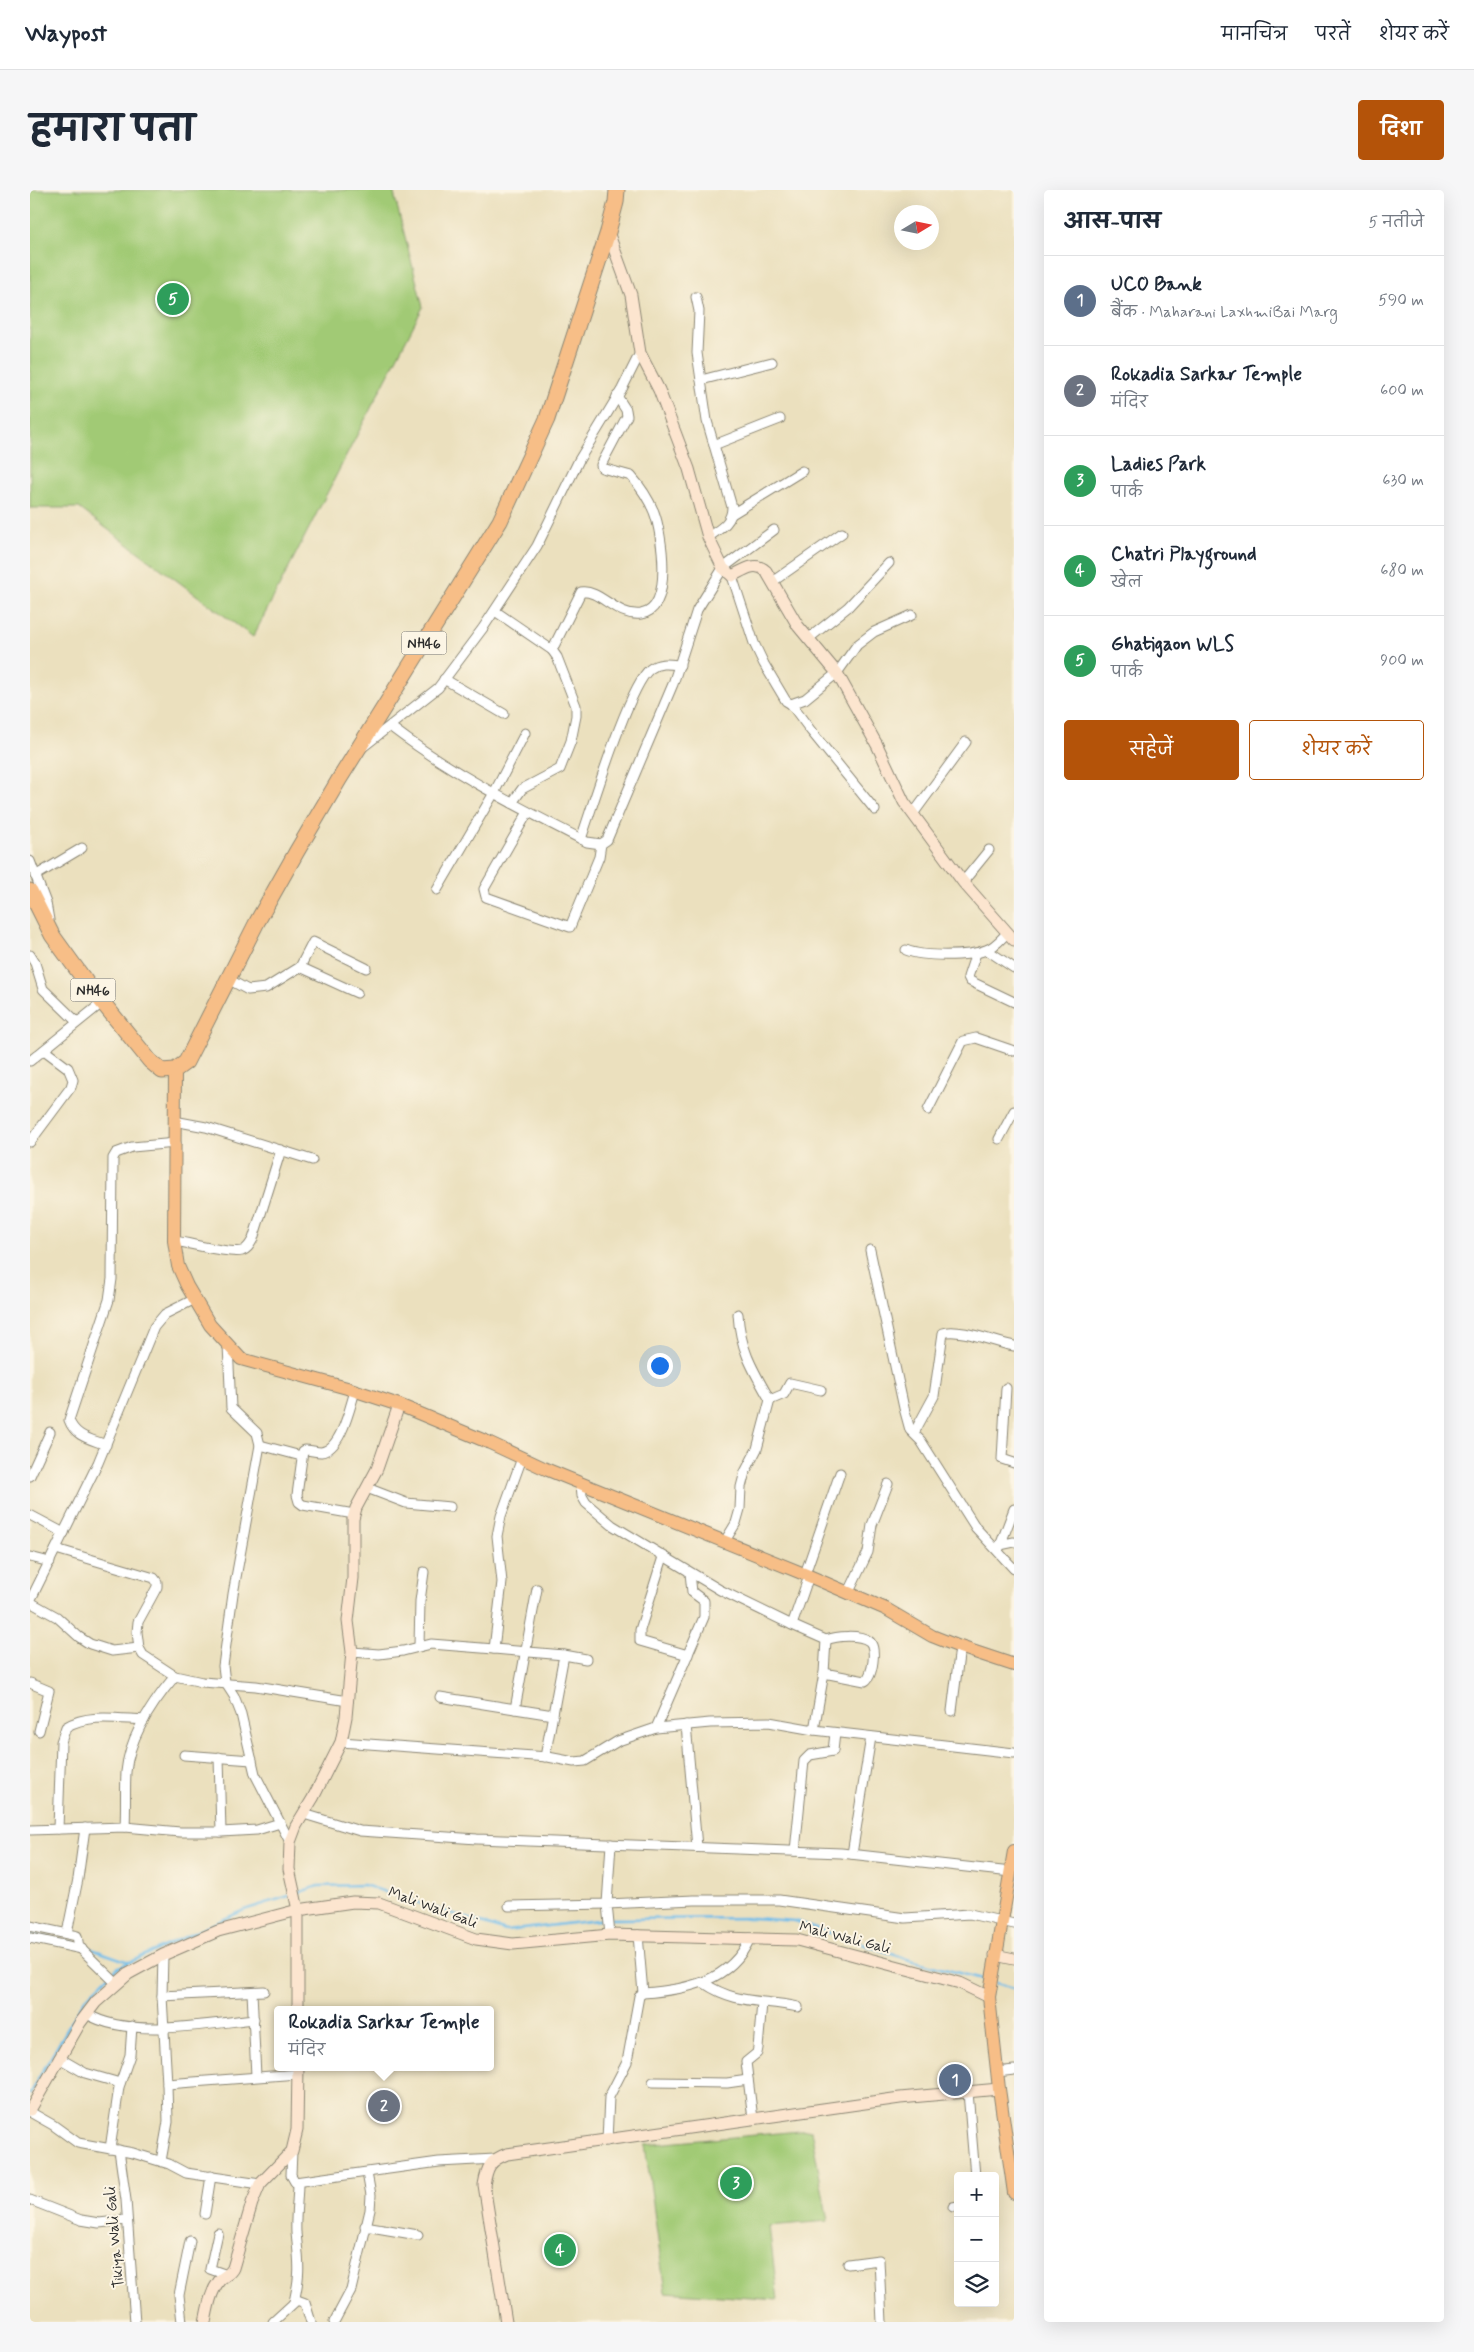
<!DOCTYPE html>
<html lang="hi">
<meta charset="utf-8">
<style>
body{margin:0;font-family:Mynerve,"Playpen Sans Deva",sans-serif;background:#f6f6f7;color:#1f2937}
.controls{position:absolute;right:15px;bottom:15px;display:grid;overflow:hidden;border-radius:5px;box-shadow:0 5px 20px #0002}
.controls button{width:45px;height:45px;display:grid;place-items:center;padding:0;border:0;border-bottom:1px solid #e0e1e3;background:#fff;color:#1f2937;font:25px sans-serif}
.compass{position:absolute;left:864px;top:15px;width:45px;height:45px;border-radius:50%;background:#fff;box-shadow:0 5px 20px #0002;rotate:80deg}
.you{position:absolute;left:629px;top:1175px;width:18px;height:18px;margin:-12px;border:4px solid #fff;border-radius:50%;background:#1a73e8;box-shadow:0 0 0 8px #1a73e833}
.badge{display:grid;place-items:center;width:32px;height:32px;border-radius:50%;background:#b45309;color:#fff;font-size:16px;font-weight:700}
.pin{position:absolute;translate:-50% -50%;border:2px solid #fff;box-shadow:0 1px 5px #0006}
.popup{position:absolute;left:244px;top:1816px;width:220px;height:65px;box-sizing:border-box;display:grid;place-content:center;border-radius:5px;background:#fff;filter:drop-shadow(0 1px 4px #0005);font-size:16px;white-space:nowrap;color:#747a83}
.popup b{font-size:19px;color:#1f2937}
.popup::after{content:'';position:absolute;left:50%;top:100%;margin-left:-10px;border:10px solid transparent;border-top-color:#fff}
.list{margin:0;padding:0;list-style:none}
h2{display:flex;justify-content:space-between;align-items:center;height:65px;margin:0;padding:0 20px;font-size:21px}
h2 small{font-size:16px;font-weight:400;color:#747a83}
.list li{display:grid;grid-template-columns:32px 1fr auto;gap:15px;align-items:center;box-sizing:border-box;height:90px;padding:0 20px;border-top:1px solid #e0e1e3}
.list b{display:block;font-size:19px;white-space:nowrap}
.list p{margin:0;font-size:16px;white-space:nowrap;color:#747a83}
.list em{font-size:16px;font-style:normal;color:#747a83}
.actions{display:flex;gap:10px;padding:15px 20px}
.actions a{flex:1;padding:11px 0;border:1px solid #b45309;border-radius:5px;text-align:center;font-size:18px;color:#b45309}
.actions .main{background:#b45309;color:#fff}
.icon{flex:none;width:28px;height:28px;fill:none;stroke:currentColor;stroke-width:2;stroke-linecap:round;stroke-linejoin:round}
.map{position:relative;flex:none;width:984px;height:2132px;overflow:hidden;border-radius:5px}
header{display:flex;align-items:center;gap:30px;box-sizing:border-box;height:70px;padding:0 25px;background:#fff;border-bottom:1px solid #e0e1e3}
header strong{font-size:24px}
nav{display:flex;gap:28px;margin-inline-start:auto;font-size:18px}
.intro{display:flex;align-items:center;justify-content:space-between;box-sizing:border-box;height:120px;padding:0 30px}
h1{margin:0;font-size:35px}
.button{padding:12px 22px;border-radius:5px;background:#b45309;color:#fff;font-size:18px;font-weight:700}
main{display:flex;gap:30px;padding:0 30px}
aside{flex:1;background:#fff;border-radius:5px;box-shadow:0 5px 20px #0002}
.map>svg:first-child{display:block}
</style>
<header>
<strong>Waypost</strong>
<nav><a>मानचित्र</a><a>परतें</a><a>शेयर करें</a></nav>
</header>
<div class="intro"><h1>हमारा पता</h1><a class="button">दिशा</a></div>
<main>
<div class="map">
<svg width="984" height="2132" viewBox="0 0 984 2132">
<rect width="100%" height="100%" fill="#fcf5e5"/>
<filter id="ink" filterUnits="userSpaceOnUse"><feTurbulence type="fractalNoise" baseFrequency=".02" numOctaves="2"/><feDisplacementMap in="SourceGraphic" scale="10" xChannelSelector="R" yChannelSelector="G"/><feConvolveMatrix kernelMatrix="1 2 1 2 8 2 1 2 1" color-interpolation-filters="sRGB"/></filter>
<filter id="wash" filterUnits="userSpaceOnUse"><feTurbulence type="fractalNoise" baseFrequency=".0096" numOctaves="4" result="noise"/><feDisplacementMap in="SourceGraphic" scale="20" xChannelSelector="R" yChannelSelector="G"/><feGaussianBlur stdDeviation="1.12" result="paint"/><feColorMatrix in="noise" values="0 0 0 0 0 0 0 0 0 0 0 0 0 0 0 0 0 1.4 0 .05"/><feComposite in="paint" operator="in"/></filter>
<g filter="url(#wash)">
<rect width="100%" height="100%" fill="#ebe0be"/>
<g fill="#a1ca75" stroke="#667a50">
<polygon points="0,0 363,0 393,117 223,447 49,318 0,318"/>
<polygon points="781,1940 798,2031 739,2036 748,2110 635,2102 615,1955"/>
</g>
<g fill="none" stroke-linecap="round" stroke-linejoin="round">
<g stroke="#70bdea" stroke-width="2.5">
<polyline points="267,1703 288,1696 334,1695 476,1741 576,1729"/>
<polyline points="581,1729 724,1728 765,1731 877,1769 959,1791"/>
<polyline points="0,1744 45,1753"/>
<polyline points="53,1756 99,1772"/>
<polyline points="966,1793 984,1798"/>
<polyline points="0,1903 55,1809 87,1778 214,1720 262,1705"/>
</g>
</g>
</g>
<g filter="url(#ink)">
<g fill="none" stroke-linecap="round" stroke-linejoin="round">
<defs>
<g id="street">
<path d="M666,107L669,121L667,163L677,231L702,317C702,333 690,339 678,347"/>
<polyline points="671,190 742,172"/>
<polyline points="684,255 750,229"/>
<polyline points="702,324 772,281"/>
<polyline points="702,386 724,453 734,474 756,511 761,514 775,509 807,483 827,455 844,442 882,425"/>
<polyline points="742,392 812,343"/>
<polyline points="465,421 522,460 527,467 546,516 546,526 541,551 530,579 492,599 482,613"/>
<polyline points="778,449 818,417 859,373"/>
<path d="M522,460L551,402C570,399 586,427 611,424C644,419 632,343 624,322C619,310 610,296 601,286L572,278L571,275L597,226L596,220L587,206"/>
<polyline points="414,489 474,524"/>
<polyline points="761,514 781,541 845,620"/>
<path d="M361,537C421,583 490,618 557,652L571,654L577,650L643,494L667,420L693,378L744,340"/>
<polyline points="333,557 408,498 453,438 507,356 549,270 592,199 610,163"/>
<polyline points="498,622 454,699 456,707 540,737 569,667 571,654"/>
<polyline points="883,624 936,552"/>
<path d="M551,649C562,618 599,495 620,479C629,472 639,474 650,475"/>
<polyline points="0,671 16,713 19,730"/>
<polyline points="5,686 52,658"/>
<polyline points="933,692 959,660"/>
<polyline points="407,700 464,603 495,543"/>
<path d="M876,760C893,767 938,767 956,760C965,757 971,749 977,743"/>
<polyline points="957,760 984,778"/>
<polyline points="946,763 938,787 940,791 984,812"/>
<polyline points="0,765 5,773 13,799 47,832"/>
<polyline points="270,777 327,803"/>
<polyline points="198,789 218,800 236,798 270,777 283,752 336,778"/>
<polyline points="0,871 73,812"/>
<polyline points="898,920 933,851 946,848 984,861"/>
<polyline points="144,931 176,937 282,970"/>
<polyline points="969,949 984,921"/>
<polyline points="0,952 41,897 43,890 38,878 14,860"/>
<path d="M144,1051C160,1053 199,1064 212,1061C218,1059 220,1054 223,1049L251,960"/>
<polyline points="840,1060 874,1218 880,1240 891,1251 946,1338 984,1379"/>
<path d="M708,1124C710,1159 723,1180 740,1210"/>
<polyline points="198,1155 201,1218 227,1243 230,1255 203,1404 193,1476 195,1492 204,1506 211,1524 225,1584 260,1652"/>
<polyline points="976,1198 972,1269 984,1273"/>
<polyline points="740,1210 754,1204 760,1193 791,1200"/>
<path d="M884,1243L904,1206L913,1143C928,1137 967,1153 984,1156"/>
<path d="M76,1255C61,1249 45,1247 39,1230L79,1110L82,1089L83,968L86,963L102,957L146,953"/>
<polyline points="230,1255 271,1266"/>
<polyline points="492,1268 471,1326 467,1346 472,1392 464,1459 534,1465 515,1567"/>
<polyline points="0,1286 20,1242"/>
<polyline points="551,1294 552,1306 556,1313 582,1335 690,1400 762,1435 779,1386"/>
<polyline points="337,1298 376,1313 420,1317"/>
<path d="M324,1324L273,1315L269,1312L267,1305L273,1261L275,1260C280,1260 286,1262 291,1262C311,1260 320,1217 325,1201"/>
<polyline points="0,1325 34,1343"/>
<polyline points="695,1351 706,1333 710,1319 711,1297 715,1282 727,1259 740,1210"/>
<polyline points="970,1355 984,1352"/>
<polyline points="26,1359 124,1388 127,1392 127,1397 108,1432 107,1442 109,1458 113,1465 145,1486 172,1492 226,1496 318,1511"/>
<polyline points="968,1361 984,1319"/>
<polyline points="0,1367 20,1372"/>
<polyline points="633,1367 610,1440 610,1451 658,1465"/>
<polyline points="775,1384 810,1283"/>
<polyline points="818,1404 838,1362 842,1335 858,1294"/>
<polyline points="0,1411 68,1273 124,1137 135,1124 165,1109"/>
<polyline points="0,1412 27,1427 49,1447 60,1454 82,1461 109,1458"/>
<polyline points="762,1435 796,1450 794,1483 784,1540"/>
<polyline points="389,1456 390,1411 394,1382"/>
<polyline points="322,1462 349,1464 373,1461 401,1454 464,1459"/>
<polyline points="534,1465 556,1469"/>
<path d="M794,1483L835,1491C843,1486 847,1457 839,1451C829,1444 807,1446 796,1450"/>
<polyline points="0,1493 19,1501 9,1541"/>
<polyline points="410,1507 523,1525"/>
<polyline points="485,1519 507,1399"/>
<polyline points="922,1521 930,1457"/>
<polyline points="656,1535 667,1657"/>
<polyline points="626,1538 674,1427 674,1411 662,1402 660,1383"/>
<polyline points="311,1552 518,1567 544,1572 555,1571 588,1551 626,1538 680,1533 739,1532 784,1540 984,1563"/>
<polyline points="154,1565 222,1570"/>
<polyline points="189,1567 191,1642"/>
<polyline points="274,1624 330,1641 447,1649 811,1663 981,1682"/>
<path d="M95,1637C96,1619 95,1600 96,1582C99,1547 123,1512 145,1486"/>
<path d="M28,1639L31,1552L36,1537C58,1523 89,1529 114,1530"/>
<polyline points="0,1640 95,1637 150,1642 191,1642 227,1640 250,1633"/>
<polyline points="765,1661 774,1571 780,1565 803,1561 805,1543"/>
<polyline points="822,1664 841,1547"/>
<polyline points="479,1716 577,1714 581,1654"/>
<polyline points="0,1736 47,1746 49,1757 86,1793"/>
<polyline points="37,1743 48,1689 55,1638"/>
<polyline points="580,1745 577,1714 664,1710 749,1710 875,1728 940,1724 984,1734"/>
<polyline points="608,1745 613,1803"/>
<polyline points="0,1748 52,1759"/>
<polyline points="133,1765 132,1806 137,1894 268,1884"/>
<path d="M674,1793C706,1815 733,1809 768,1817"/>
<polyline points="222,1802 226,1886"/>
<polyline points="132,1806 234,1801"/>
<path d="M57,1824C98,1849 177,1834 224,1829"/>
<polyline points="29,1868 55,1883 90,1893"/>
<polyline points="967,1882 984,1880"/>
<polyline points="623,1892 697,1893 718,1890"/>
<polyline points="938,1902 945,1986"/>
<polyline points="0,1922 23,1935 48,1953 103,1963 139,1974 156,1983 230,1994"/>
<polyline points="723,1929 716,1872 727,1863 728,1858 732,1813"/>
<path d="M577,1951L579,1907L597,1872L609,1806L613,1803C655,1800 701,1792 720,1748"/>
<polyline points="80,1959 89,1897 100,1865 102,1836"/>
<polyline points="89,1960 96,2010 105,2132"/>
<polyline points="262,1961 261,1985 265,1992 409,1972 465,1969"/>
<polyline points="131,1971 138,1932 137,1894"/>
<polyline points="0,2010 51,2030 69,2033 97,2030"/>
<polyline points="923,2017 928,2016"/>
<polyline points="175,2024 181,1986"/>
<polyline points="335,2036 388,2045"/>
<polyline points="188,2043 180,2079 197,2085"/>
<polyline points="818,2074 849,2070 852,2132"/>
<path d="M264,2112C271,2081 269,2073 266,2043C265,2026 268,2009 268,1992"/>
<polyline points="152,2132 149,2105 160,2051"/>
<polyline points="243,2132 267,2110 275,2113 281,2132"/>
<polyline points="304,2132 321,2100 340,2020 341,2005 337,1983"/>
</g>
<g id="secondary">
<path d="M578,42L601,105L610,163L629,200L659,279L678,347L693,378L702,386C714,380 725,371 736,381L768,436L807,483L847,555L874,612L933,692L984,750"/>
<polyline points="965,1765 984,1769"/>
<polyline points="268,1820 268,1720 259,1679 260,1652 266,1636 283,1608 311,1552 316,1527 322,1462 318,1431 323,1388 323,1329 326,1318 347,1279 369,1215"/>
<polyline points="0,1920 50,1833 66,1812 98,1784 133,1765 188,1741 268,1720 323,1712 349,1713 446,1749 483,1754 580,1745 767,1750 930,1793 959,1807"/>
<path d="M175,2132C178,2118 180,2103 189,2091C194,2085 200,2085 203,2078L222,2013L230,1994L262,1961L267,1940L268,1877"/>
<path d="M476,2132L454,1995C457,1977 460,1970 477,1964L870,1908L969,1899"/>
</g>
<g id="primary">
<polyline points="145,880 144,1051 148,1076 157,1096 180,1135 211,1169 317,1198 369,1215 460,1253 518,1280 779,1386 856,1419 902,1446 930,1457 984,1475"/>
<polyline points="984,1661 959,1807 969,1899 984,2003"/>
</g>
<polyline id="highway" points="0,701 22,745 56,792 120,871 132,881 145,880 156,872 227,732 267,661 310,588 470,331 517,229 578,42 586,12 587,0"/>
</defs>
<use href="#street" stroke="#8b8674" stroke-width="11"/>
<use href="#secondary" stroke="#8b8674" stroke-width="13"/>
<use href="#primary" stroke="#8b8674" stroke-width="14"/>
<use href="#highway" stroke="#8b8674" stroke-width="17"/>
<use href="#street" stroke="#fff" stroke-width="9"/>
<use href="#secondary" stroke="#fce5cf" stroke-width="11"/>
<use href="#primary" stroke="#f7be87" stroke-width="12"/>
<use href="#highway" stroke="#f7be87" stroke-width="15"/>
</g>
</g>
<g text-anchor="middle" stroke-width="4" stroke-linejoin="round" paint-order="stroke">
<g fill="#fcf5e5" stroke="#6a6863" stroke-width="1">
<rect x="371.5" y="441.5" width="45" height="23" rx="4"/>
<rect x="40.5" y="788.5" width="45" height="23" rx="4"/>
</g>
<g font-size="14" font-weight="bold" fill="#2b2b2b">
<text x="394" y="458">NH46</text>
<text x="63" y="805">NH46</text>
</g>
<g font-size="15" fill="#2b2b2b" stroke="#fcf5e5">
<text transform="translate(403 1717) rotate(20)" y="5">Mali Wali Gali</text>
<text transform="translate(815 1747) rotate(14)" y="5">Mali Wali Gali</text>
<text transform="translate(84 2047) rotate(-95)" y="5">Tikiya Wali Gali</text>
</g>
</g>
</svg>
<div class="controls">
<button>+</button>
<button>−</button>
<button><svg class="icon" aria-label="layers" viewBox="0 0 24 24"><path d="M12 4l9 5-9 5-9-5zM3 14l9 5 9-5"/></svg></button>
</div>
<svg class="compass" viewBox="-18 -18 36 36"><path d="M0-13l5 13h-10z" fill="#e53935"/><path d="M0 13l5-13h-10z" fill="#747a83"/></svg>
<div class="you"></div>
<div class="pin badge" style="left:925px;top:1890px;background:#5c6f8a">1</div>
<div class="pin badge" style="left:354px;top:1916px;background:#6b7280">2</div>
<div class="popup"><b>Rokadia Sarkar Temple</b>मंदिर</div>
<div class="pin badge" style="left:706px;top:1993px;background:#2e9e5b">3</div>
<div class="pin badge" style="left:530px;top:2060px;background:#2e9e5b">4</div>
<div class="pin badge" style="left:143px;top:109px;background:#2e9e5b">5</div>
</div>
<aside>
<h2>आस-पास<small>5 नतीजे</small></h2>
<ul class="list">
<li><span class="badge" style="background:#5c6f8a">1</span><div><b>UCO Bank</b><p>बैंक · Maharani LaxhmiBai Marg</p></div><em>590 m</em></li>
<li><span class="badge" style="background:#6b7280">2</span><div><b>Rokadia Sarkar Temple</b><p>मंदिर</p></div><em>600 m</em></li>
<li><span class="badge" style="background:#2e9e5b">3</span><div><b>Ladies Park</b><p>पार्क</p></div><em>630 m</em></li>
<li><span class="badge" style="background:#2e9e5b">4</span><div><b>Chatri Playground</b><p>खेल</p></div><em>680 m</em></li>
<li><span class="badge" style="background:#2e9e5b">5</span><div><b>Ghatigaon WLS</b><p>पार्क</p></div><em>900 m</em></li>
</ul>
<div class="actions"><a class="main">सहेजें</a><a>शेयर करें</a></div>
</aside>
</main>
